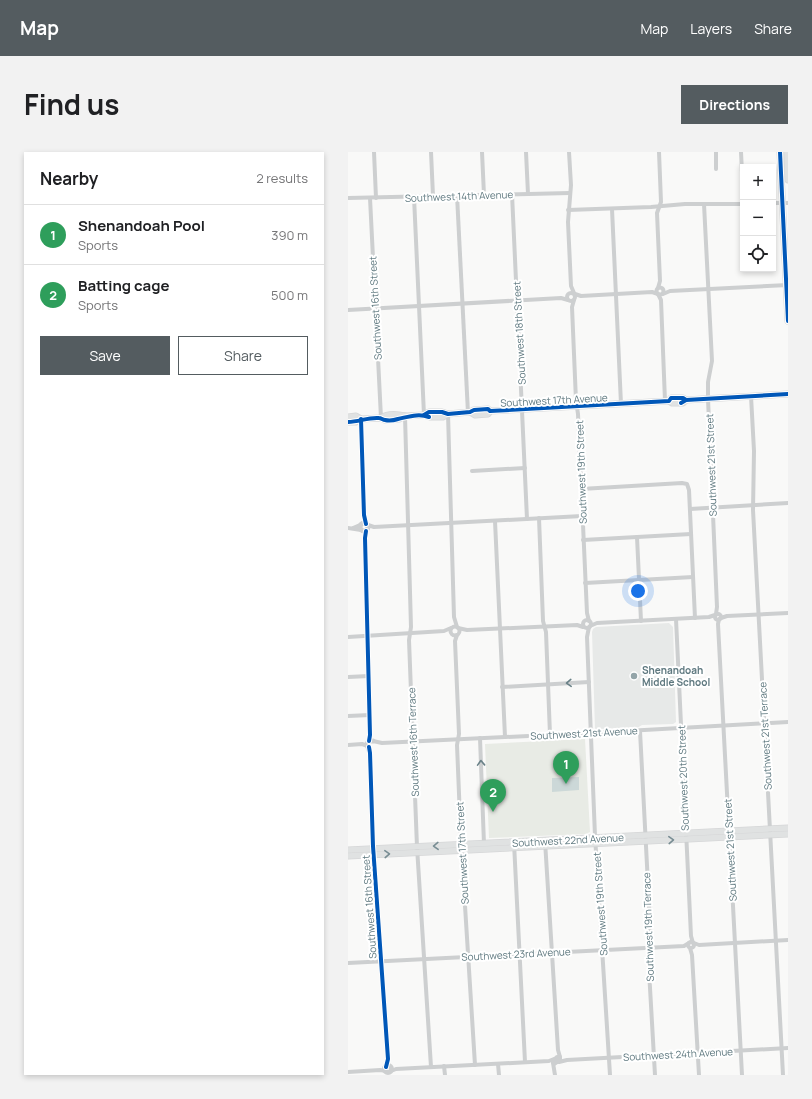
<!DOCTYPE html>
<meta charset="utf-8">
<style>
body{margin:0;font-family:Manrope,sans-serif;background:#f2f2f2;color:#202124}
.controls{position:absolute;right:12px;top:12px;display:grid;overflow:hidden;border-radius:0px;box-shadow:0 2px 6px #0003}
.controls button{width:36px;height:36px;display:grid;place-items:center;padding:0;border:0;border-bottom:1px solid #e0e0e0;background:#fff;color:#202124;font:20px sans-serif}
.you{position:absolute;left:290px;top:439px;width:14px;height:14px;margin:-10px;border:3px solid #fff;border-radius:50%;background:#1a73e8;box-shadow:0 0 0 6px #1a73e833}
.badge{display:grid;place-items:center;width:26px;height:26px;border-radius:50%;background:#545c60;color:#fff;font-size:13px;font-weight:700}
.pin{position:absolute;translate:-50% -33px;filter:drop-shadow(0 1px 2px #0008)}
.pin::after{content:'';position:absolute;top:21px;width:14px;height:12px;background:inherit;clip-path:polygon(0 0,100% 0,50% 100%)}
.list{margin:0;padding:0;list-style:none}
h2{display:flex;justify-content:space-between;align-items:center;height:52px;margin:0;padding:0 16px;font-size:17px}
h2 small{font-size:13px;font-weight:400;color:#757577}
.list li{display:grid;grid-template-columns:26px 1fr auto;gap:12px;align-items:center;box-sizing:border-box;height:60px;padding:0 16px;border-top:1px solid #e0e0e0}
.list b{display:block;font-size:15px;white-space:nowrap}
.list p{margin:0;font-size:13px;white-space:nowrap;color:#757577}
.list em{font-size:13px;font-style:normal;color:#757577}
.actions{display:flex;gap:8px;padding:12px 16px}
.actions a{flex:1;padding:9px 0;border:1px solid #545c60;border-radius:0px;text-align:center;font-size:14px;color:#545c60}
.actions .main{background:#545c60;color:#fff}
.icon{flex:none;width:22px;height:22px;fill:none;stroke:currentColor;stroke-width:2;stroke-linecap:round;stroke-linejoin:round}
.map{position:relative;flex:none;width:440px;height:923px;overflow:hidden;border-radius:0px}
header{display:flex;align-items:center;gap:24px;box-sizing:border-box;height:56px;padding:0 20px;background:#545c60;color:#fff}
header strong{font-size:19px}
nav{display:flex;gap:22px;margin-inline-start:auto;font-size:14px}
.intro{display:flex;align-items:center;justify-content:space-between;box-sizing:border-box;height:96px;padding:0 24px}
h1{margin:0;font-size:28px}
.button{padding:10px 18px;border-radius:0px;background:#545c60;color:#fff;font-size:14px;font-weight:700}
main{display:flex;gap:24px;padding:0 24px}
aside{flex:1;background:#fff;border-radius:0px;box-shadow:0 2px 6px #0003}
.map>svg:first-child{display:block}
</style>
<header>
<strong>Map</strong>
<nav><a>Map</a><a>Layers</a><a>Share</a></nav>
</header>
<div class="intro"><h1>Find us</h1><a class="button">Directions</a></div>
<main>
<aside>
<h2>Nearby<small>2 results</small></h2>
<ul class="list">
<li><span class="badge" style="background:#2e9e5b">1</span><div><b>Shenandoah Pool</b><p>Sports</p></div><em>390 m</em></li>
<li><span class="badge" style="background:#2e9e5b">2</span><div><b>Batting cage</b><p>Sports</p></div><em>500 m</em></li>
</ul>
<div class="actions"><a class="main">Save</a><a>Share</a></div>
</aside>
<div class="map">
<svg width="440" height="923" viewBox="0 0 440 923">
<rect width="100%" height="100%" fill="#f9f9f8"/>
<polygon fill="#e7e9e8" points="321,471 325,475 328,570 325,572 294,573 289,576 247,577 244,480 245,477 248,475"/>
<polygon fill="#e8ebe5" points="237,587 242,680 238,682 141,686 137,592"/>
<polygon fill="#ccd8d8" points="231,625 231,638 204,640 204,626"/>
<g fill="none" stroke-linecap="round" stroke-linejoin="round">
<defs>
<g id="secondary">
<polyline points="432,0 440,169"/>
<polyline points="439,0 440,28"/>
<polyline points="321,249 324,251 335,251 338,248 440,242"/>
<polyline points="122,260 127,263 140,262 142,259"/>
<polyline points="76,263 81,260 94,260 100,262 122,260 126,258 140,257 142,259 321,249 323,246 335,246 338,248"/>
<polyline points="0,265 8,264 13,267"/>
<path d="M33,266C40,261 49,262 57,264"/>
<polyline points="0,270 8,270 13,267 33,266 37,268 51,267 57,264 76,263 82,265 95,265 100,262"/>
<polyline points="0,698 440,676"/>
<polyline points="0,704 440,682"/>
</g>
</defs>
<use href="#secondary" stroke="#d6d7d8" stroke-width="7"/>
<g stroke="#cdcfd0" stroke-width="4">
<polyline points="26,0 28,46"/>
<polyline points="83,0 85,44"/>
<polyline points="134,0 136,43"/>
<polyline points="178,0 180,42"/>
<polyline points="221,0 223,33 220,70 223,134 226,141"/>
<polyline points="368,0 368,17"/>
<polyline points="393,0 395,41"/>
<polyline points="164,42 179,367"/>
<polyline points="109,43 120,261"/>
<polyline points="66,45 76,263"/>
<polyline points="0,46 222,41"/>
<polyline points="22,46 33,266"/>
<polyline points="425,51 440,51"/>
<polyline points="356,52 364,209 360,230 360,247 369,455 368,462"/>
<polyline points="264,57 273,252"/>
<polyline points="220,58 303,55 337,52 395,52"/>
<circle cx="312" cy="139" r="3.5"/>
<polyline points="310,136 312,129 309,61 313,50 311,0"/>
<circle cx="223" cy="145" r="4"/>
<polyline points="227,142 233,144 304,140 310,142"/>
<polyline points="310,142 313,148 317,249"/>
<polyline points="315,142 322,139 440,133"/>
<polyline points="226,148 224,155 228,249 230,262 239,461 241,469"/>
<polyline points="0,158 213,146 220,148"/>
<polyline points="403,244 406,299 405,358 435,923"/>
<polyline points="100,262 106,465 109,475"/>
<polyline points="57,264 63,475 61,488 69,695 83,915"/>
<polyline points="124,319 177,316"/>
<polyline points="233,337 334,331 339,332 341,338 347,466"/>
<polyline points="342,357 440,351"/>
<polyline points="191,366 195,469 198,480 202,583"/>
<polyline points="147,369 157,585"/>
<polyline points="20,373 26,375 234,364"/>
<polyline points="0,376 13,378"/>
<polyline points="5,376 12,373"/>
<polyline points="289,385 293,469"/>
<polyline points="235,388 343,382"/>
<polyline points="237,431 345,425"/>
<circle cx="370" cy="465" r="3"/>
<polyline points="373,466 379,464 440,461"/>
<polyline points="328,467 343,784 345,791"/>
<polyline points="371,467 370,472 394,923"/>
<circle cx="239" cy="472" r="4"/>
<polyline points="242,474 249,471 361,465 367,463"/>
<circle cx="107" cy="479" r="4.5"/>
<polyline points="241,475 239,485 247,684 262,923"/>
<polyline points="110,476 119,478 229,473 235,475"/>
<polyline points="109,483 107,489 111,582 109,593 113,690 127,913"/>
<polyline points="0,485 96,479 103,476"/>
<polyline points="0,525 21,524"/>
<polyline points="154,535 241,530"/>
<polyline points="0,564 22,563"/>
<polyline points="292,579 303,790 300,801 307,923"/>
<polyline points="132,586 136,692"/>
<path d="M25,589L34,591C169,585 305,578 440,570"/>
<polyline points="0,593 14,592 20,594"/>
<polyline points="197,689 210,898 212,905"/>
<polyline points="166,691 177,910"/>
<circle cx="343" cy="793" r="3"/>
<polyline points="346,791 351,793 440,788"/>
<polyline points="342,796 344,803 351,923"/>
<polyline points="0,811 336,794 341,791"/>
<polygon points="209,905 212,905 212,908 206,912 205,909"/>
<polyline points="211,910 219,908 440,896"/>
<polyline points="205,911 207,923"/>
<polyline points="150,912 151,923"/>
<polyline points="96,914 97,923"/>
<polyline points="43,919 48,917 201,909 206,907"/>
<polyline points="0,920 32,918 38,919"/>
</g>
<g stroke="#cdcfd0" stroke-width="5">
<polyline points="13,267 16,363 18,372"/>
<circle cx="16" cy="375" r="4"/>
<polyline points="18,379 17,386 22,583 21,589"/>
<polyline points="25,589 21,589 19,592 22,601 25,694 40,907 38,915"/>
<circle cx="40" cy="917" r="3.5"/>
</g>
<use href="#secondary" stroke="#e0e2e2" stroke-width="5.5"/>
<defs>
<g id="cycleway">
<polyline points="432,0 440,169"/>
<polyline points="333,251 338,248 440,242"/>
<polyline points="76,263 81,260 94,260 100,262 122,260 126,258 140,257 142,259 321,249 323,246 335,246 338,248"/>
<polyline points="13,267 16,363 18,372"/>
<path d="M0,270C11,270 20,265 31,266C33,266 35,268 37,268C41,269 47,268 50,267C60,265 70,261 81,265"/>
<polyline points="18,379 17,386 22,583 21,589"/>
<polyline points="21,595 22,601 25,694 40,907 38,915"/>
</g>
</defs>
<use href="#cycleway" stroke="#fff" stroke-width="6"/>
<use href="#cycleway" stroke="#0057b8" stroke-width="4"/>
</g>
<defs><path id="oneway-chevron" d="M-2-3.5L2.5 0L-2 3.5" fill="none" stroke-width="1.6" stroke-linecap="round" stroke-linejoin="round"/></defs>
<g stroke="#698187">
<use href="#oneway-chevron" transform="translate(221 531) rotate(177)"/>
<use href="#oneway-chevron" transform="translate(133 611) rotate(-92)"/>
</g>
<g stroke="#788d93">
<use href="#oneway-chevron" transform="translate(323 688) rotate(-3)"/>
<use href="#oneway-chevron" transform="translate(88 694) rotate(178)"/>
<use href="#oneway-chevron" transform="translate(39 702) rotate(-3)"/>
</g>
<circle fill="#94a5a9" stroke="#fff" stroke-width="1.5" cx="286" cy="524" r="4"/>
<g text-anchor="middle" stroke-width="4" stroke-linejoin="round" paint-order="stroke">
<g font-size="10" fill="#5e787f" stroke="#fff">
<text transform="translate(111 44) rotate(-2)" y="4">Southwest 14th Avenue</text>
<text transform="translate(27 156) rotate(-93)" y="4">Southwest 16th Street</text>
<text transform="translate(171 181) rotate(-93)" y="4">Southwest 18th Street</text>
<text transform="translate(206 248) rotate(-3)" y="4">Southwest 17th Avenue</text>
<text transform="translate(363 313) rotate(-92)" y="4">Southwest 21st Street</text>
<text transform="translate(233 320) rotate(-92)" y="4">Southwest 19th Street</text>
<text transform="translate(236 581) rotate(-3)" y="4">Southwest 21st Avenue</text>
<text transform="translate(417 584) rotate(-93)" y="4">Southwest 21st Terrace</text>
<text transform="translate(65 590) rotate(-92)" y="4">Southwest 16th Terrace</text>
<text transform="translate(335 626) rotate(-92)" y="4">Southwest 20th Street</text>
<text transform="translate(220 688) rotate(-3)" y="4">Southwest 22nd Avenue</text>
<text transform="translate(382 698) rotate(-93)" y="4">Southwest 21st Street</text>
<text transform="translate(114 701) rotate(-93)" y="4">Southwest 17th Street</text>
<text transform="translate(252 752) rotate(-94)" y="4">Southwest 19th Street</text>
<text transform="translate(21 755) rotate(-94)" y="4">Southwest 16th Street</text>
<text transform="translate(300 775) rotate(-92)" y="4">Southwest 19th Terrace</text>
<text transform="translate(168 802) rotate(-3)" y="4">Southwest 23rd Avenue</text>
<text transform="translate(330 902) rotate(-3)" y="4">Southwest 24th Avenue</text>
</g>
<g font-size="10" font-weight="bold" fill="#5e787f" stroke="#fff" text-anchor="start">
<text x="294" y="522">Shenandoah<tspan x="294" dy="12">Middle School</tspan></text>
</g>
</g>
</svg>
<div class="controls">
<button>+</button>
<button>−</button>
<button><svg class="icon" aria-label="locate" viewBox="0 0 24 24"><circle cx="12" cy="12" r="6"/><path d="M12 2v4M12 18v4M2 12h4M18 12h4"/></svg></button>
</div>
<div class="you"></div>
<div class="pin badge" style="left:218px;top:632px;background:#2e9e5b">1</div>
<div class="pin badge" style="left:145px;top:660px;background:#2e9e5b">2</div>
</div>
</main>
